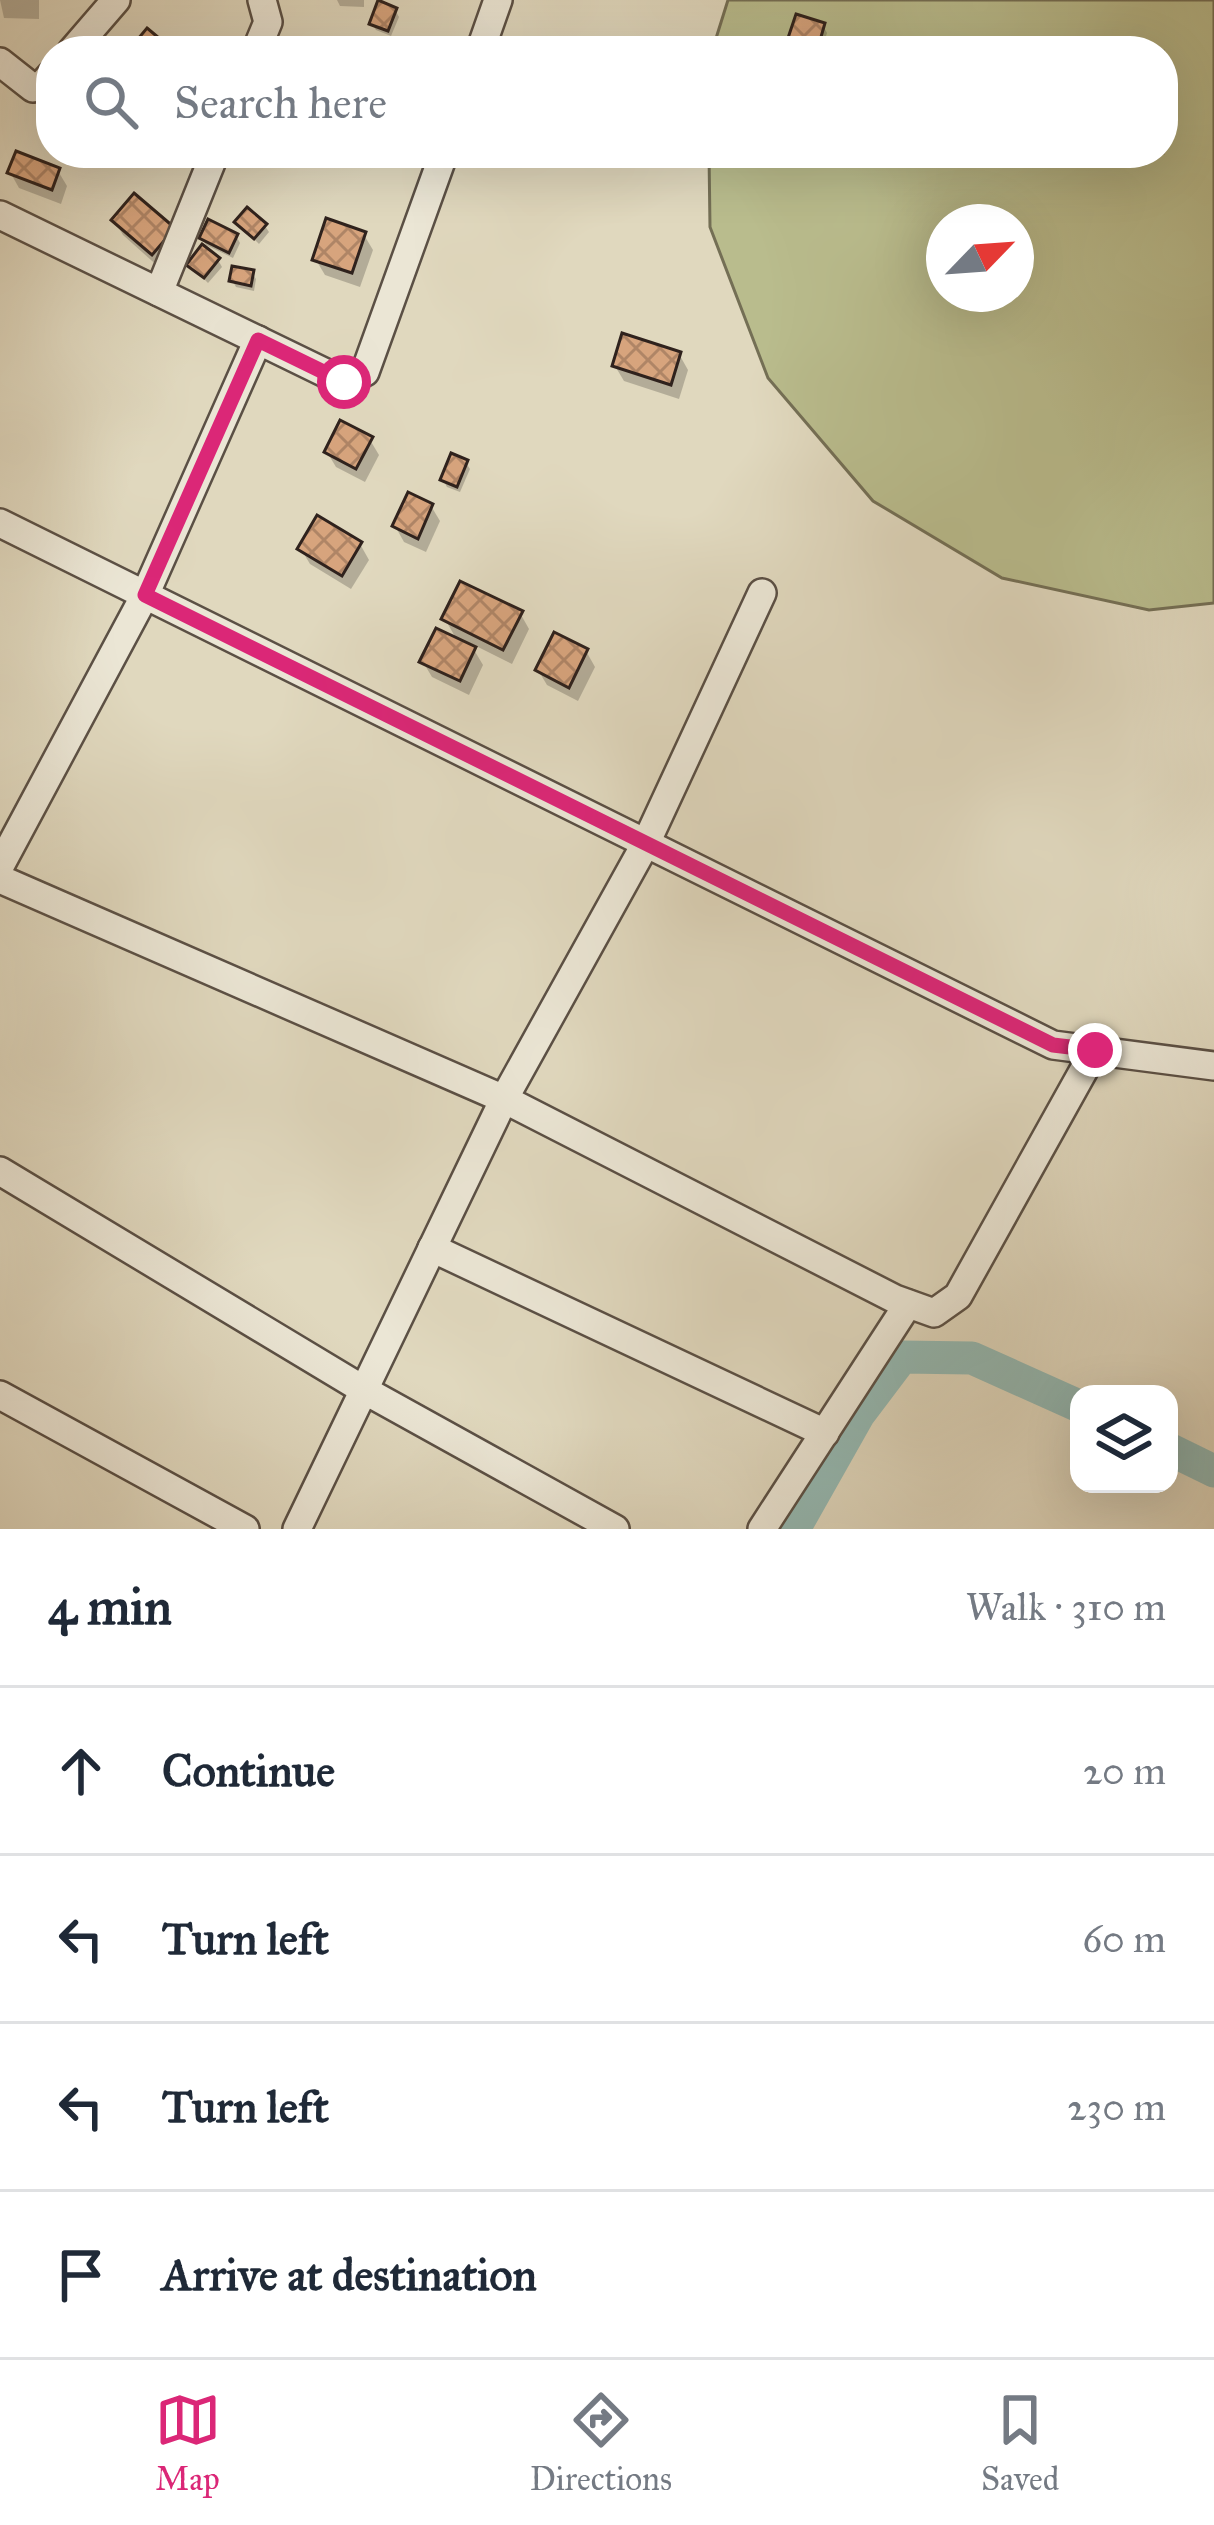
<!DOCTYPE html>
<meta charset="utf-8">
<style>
body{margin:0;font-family:"IM FELL Great Primer",serif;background:#f2f2f3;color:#1f2937}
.controls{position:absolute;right:36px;bottom:36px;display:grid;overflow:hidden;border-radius:24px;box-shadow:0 12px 48px #0002}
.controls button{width:108px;height:108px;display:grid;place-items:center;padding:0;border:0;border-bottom:3px solid #e0e1e3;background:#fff;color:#1f2937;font:60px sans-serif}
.compass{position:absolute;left:926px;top:204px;width:108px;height:108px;border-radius:50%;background:#fff;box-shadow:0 12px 48px #0002;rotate:65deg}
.stop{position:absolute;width:36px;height:36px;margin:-27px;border:9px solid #db2777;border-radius:50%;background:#fff}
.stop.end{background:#db2777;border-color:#fff;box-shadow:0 3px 12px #0008}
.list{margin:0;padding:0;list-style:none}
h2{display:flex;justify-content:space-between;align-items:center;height:156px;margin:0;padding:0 48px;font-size:51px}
h2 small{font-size:39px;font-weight:400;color:#747a83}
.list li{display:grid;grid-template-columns:78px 1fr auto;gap:36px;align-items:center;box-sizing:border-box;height:168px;padding:0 48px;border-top:3px solid #e0e1e3}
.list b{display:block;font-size:45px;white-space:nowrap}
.list em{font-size:39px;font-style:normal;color:#747a83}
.icon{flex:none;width:66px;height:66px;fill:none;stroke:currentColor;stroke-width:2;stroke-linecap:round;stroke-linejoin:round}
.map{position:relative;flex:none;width:1214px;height:1529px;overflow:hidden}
.search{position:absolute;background:#fff;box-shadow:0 12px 48px #0002;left:36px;right:36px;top:36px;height:132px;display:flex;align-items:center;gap:30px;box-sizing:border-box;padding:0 42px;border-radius:48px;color:#747a83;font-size:45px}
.sheet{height:828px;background:#fff}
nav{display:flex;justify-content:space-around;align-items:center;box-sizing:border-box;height:168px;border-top:3px solid #e0e1e3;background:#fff;font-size:33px;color:#747a83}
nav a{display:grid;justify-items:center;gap:6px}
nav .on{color:#db2777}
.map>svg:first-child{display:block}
</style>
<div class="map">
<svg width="1214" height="1529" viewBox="0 0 1214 1529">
<defs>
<pattern id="building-cross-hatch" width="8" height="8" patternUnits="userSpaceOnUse" patternTransform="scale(3)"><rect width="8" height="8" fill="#d7a47d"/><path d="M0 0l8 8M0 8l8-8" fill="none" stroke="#af8566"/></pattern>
</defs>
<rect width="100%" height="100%" fill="#e0d8be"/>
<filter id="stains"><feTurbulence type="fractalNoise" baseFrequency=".00167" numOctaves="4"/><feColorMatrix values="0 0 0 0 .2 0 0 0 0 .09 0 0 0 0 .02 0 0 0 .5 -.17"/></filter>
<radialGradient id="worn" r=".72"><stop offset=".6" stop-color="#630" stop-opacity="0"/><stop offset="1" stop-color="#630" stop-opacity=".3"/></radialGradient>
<path fill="#b9bc8d" stroke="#746f55" stroke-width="3" fill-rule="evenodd" d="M728,0H1214V603L1149,610L1002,578L873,501L768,378L710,227L709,153H1163V51H712ZM944,222H1016V294H944Z"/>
<g fill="#0003">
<polygon points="0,0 39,0 39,19 4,18"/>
<polygon points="337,0 364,0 364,7 340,6"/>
<polygon points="395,10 399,17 391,36 376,30 372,24"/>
<polygon points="823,26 827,33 821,51 794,50 790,43"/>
<polygon points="182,153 211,153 205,166"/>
<polygon points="58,171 67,186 61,204 19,188 10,172"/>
<polygon points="114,220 172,230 161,269 123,235"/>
<polygon points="238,223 265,226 269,232 259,244"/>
<polygon points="364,235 373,250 360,287 325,275 316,260"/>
<polygon points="236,236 240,243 233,258 206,245 202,238"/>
<polygon points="218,260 222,267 208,283 190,265"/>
<polygon points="252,273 256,279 254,291 236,287 232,280"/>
<polygon points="679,354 688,370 679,399 624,381 615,366"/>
<polygon points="370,440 379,455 365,482 336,467 327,452"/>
<polygon points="466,463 470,469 460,492 447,487 443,480"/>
<polygon points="431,506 440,521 426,552 404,542 395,526"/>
<polygon points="360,544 369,560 351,589 310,564 301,549"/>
<polygon points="520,613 529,629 512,664 470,643 483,665 469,695 432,677 423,662 458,642 445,619"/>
<polygon points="586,651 595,667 578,701 547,685 538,670"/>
</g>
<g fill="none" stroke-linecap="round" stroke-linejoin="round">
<g stroke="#94b9b3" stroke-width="33">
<polyline points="1169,1449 1214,1471"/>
<polyline points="794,1529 859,1414 902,1357 972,1358 1079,1406"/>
</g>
</g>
<g fill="url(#building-cross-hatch)" stroke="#2f221d" stroke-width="3">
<polygon points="378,0 397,8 388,31 369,24"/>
<polygon points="796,14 825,23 817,51 786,44"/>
<polygon points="147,28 165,43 159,51 128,51"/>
<polygon points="193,40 213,51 186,51"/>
<polygon points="16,151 60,168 52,190 7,173"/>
<polygon points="134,193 175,228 152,255 111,220"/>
<polygon points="247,207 267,224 254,239 234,222"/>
<polygon points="326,218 366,232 352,273 312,260"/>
<polygon points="208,219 238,234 229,253 199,238"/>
<polygon points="202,244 220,258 204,278 186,265"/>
<polygon points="232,266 254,270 251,286 229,281"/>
<polygon points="622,333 681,352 671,385 612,366"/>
<polygon points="340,420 373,437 356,469 324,452"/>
<polygon points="451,453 468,460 457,487 440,480"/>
<polygon points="408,492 433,504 418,539 392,526"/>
<polygon points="317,515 362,542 342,576 297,549"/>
<polygon points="460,581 523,611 503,650 441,619"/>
<polygon points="436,628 476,647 460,681 419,662"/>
<polygon points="554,632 588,649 569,688 535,670"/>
</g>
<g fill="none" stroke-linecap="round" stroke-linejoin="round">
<defs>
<g id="street">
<polyline points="72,51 116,0"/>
<polyline points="256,51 268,22 262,0"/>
<polyline points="480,51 498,0"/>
<polyline points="0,62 33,88 41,86 51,75"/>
<polyline points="0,215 344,382 365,372 444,153"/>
<polyline points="159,292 215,153"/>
<polyline points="0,523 1053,1045 1214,1066"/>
<polyline points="0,866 145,595 258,340"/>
<polyline points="0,879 504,1099 895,1299 934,1313 958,1296 1095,1050"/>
<polyline points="0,1171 364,1390 615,1529"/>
<polyline points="432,1248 825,1433"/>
<polyline points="0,1395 245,1529"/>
<polyline points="297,1529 504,1099 646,843 762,593"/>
<polyline points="762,1529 908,1304"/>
</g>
</defs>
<use href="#street" stroke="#5b5045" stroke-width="32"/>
<use href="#street" stroke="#ebe6d5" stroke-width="27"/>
</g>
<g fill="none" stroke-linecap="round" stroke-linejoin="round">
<polyline stroke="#db2777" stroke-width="15" points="344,382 258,340 145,595 1053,1045 1095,1050"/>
</g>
<rect width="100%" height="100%" filter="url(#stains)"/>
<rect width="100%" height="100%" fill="url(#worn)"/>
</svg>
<div class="controls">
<button><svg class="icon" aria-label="layers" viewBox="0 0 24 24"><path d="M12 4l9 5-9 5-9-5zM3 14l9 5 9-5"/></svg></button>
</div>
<svg class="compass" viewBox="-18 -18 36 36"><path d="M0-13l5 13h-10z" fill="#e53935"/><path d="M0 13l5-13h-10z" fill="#747a83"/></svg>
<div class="stop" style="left:344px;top:382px"></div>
<div class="stop end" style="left:1095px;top:1050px"></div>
<div class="search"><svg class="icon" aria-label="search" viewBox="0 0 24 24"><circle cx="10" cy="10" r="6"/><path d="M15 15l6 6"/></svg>Search here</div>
</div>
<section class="sheet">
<h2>4 min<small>Walk · 310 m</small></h2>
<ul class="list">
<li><svg class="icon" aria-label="ahead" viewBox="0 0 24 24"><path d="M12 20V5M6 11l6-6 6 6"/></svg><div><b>Continue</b></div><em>20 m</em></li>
<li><svg class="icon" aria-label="left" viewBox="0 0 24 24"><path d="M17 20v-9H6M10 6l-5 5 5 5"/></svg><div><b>Turn left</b></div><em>60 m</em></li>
<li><svg class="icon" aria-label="left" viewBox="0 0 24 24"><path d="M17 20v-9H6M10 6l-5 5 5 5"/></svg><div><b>Turn left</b></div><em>230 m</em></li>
<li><svg class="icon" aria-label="arrive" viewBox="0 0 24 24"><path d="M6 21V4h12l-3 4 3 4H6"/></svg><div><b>Arrive at destination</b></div></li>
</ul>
</section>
<nav>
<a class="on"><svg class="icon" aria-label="map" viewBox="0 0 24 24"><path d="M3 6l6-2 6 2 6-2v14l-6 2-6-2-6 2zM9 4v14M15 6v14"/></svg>Map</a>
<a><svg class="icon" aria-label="directions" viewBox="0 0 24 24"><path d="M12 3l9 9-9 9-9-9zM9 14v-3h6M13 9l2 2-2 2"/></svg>Directions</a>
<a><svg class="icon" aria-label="saved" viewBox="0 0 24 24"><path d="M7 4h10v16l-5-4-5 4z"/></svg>Saved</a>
</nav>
